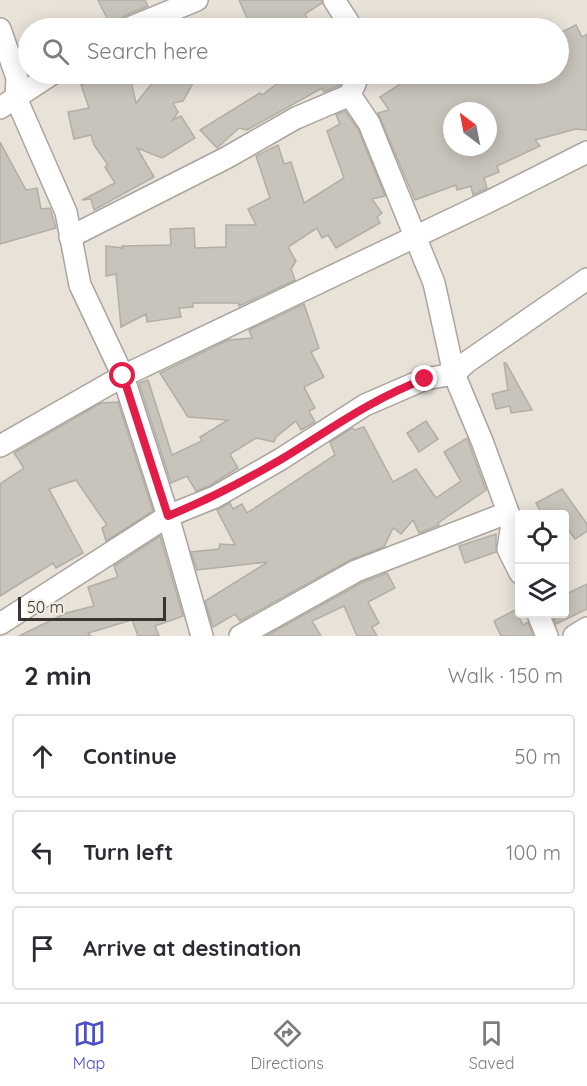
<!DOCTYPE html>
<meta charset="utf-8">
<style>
body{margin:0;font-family:Quicksand,sans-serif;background:#f2f2f3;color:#2b2b33}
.controls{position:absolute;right:18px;bottom:18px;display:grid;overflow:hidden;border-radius:6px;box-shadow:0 3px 15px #0003}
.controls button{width:54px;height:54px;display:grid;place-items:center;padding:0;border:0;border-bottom:2px solid #e1e1e2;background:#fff;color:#2b2b33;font:30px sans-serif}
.compass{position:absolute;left:443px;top:102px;width:54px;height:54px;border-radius:50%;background:#fff;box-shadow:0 3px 15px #0003;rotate:328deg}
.scale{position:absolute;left:18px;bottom:15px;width:148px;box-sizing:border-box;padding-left:6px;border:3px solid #373532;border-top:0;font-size:16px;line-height:21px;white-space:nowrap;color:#373532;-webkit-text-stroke:4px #f5efe6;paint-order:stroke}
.stop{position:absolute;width:18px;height:18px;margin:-14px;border:4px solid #e11d48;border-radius:50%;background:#fff}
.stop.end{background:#e11d48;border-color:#fff;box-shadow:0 2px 6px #0008}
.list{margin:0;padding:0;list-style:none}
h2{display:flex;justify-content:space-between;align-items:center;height:78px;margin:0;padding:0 24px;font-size:26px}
h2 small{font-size:20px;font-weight:400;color:#7c7c81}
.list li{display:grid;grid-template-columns:39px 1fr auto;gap:18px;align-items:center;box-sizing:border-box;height:84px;margin:0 12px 12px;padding:0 12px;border:2px solid #e1e1e2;border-radius:6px}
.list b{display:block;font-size:22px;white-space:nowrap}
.list em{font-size:20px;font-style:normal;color:#7c7c81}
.icon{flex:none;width:33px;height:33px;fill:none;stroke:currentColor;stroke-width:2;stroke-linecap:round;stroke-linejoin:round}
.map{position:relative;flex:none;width:587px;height:636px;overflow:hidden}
.search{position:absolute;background:#fff;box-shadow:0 3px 15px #0003;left:18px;right:18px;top:18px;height:66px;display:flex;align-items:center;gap:15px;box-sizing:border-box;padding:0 21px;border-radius:33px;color:#7c7c81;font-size:22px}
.sheet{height:366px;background:#fff}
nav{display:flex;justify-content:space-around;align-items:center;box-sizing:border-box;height:84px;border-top:2px solid #e1e1e2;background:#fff;font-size:16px;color:#7c7c81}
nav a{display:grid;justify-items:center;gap:3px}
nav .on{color:#4c4fc5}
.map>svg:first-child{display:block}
</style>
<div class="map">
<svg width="587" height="636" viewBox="0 0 587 636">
<rect width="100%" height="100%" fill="#e8e2d9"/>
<g fill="#c9c4bb" stroke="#b2ada5" stroke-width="1.5" fill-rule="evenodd">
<polygon points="98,0 145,0 148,6 124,16 119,21 117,28 112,28"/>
<polygon points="239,0 321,0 322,3 305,14 312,28 269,28 266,21 251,27"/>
<path d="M576,25L582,37L587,34V130L576,129L535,140L540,146L497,166L499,172L484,178L487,188L473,195L471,186L457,190L456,185L415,200L378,113L389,110L380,97L416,74H558V34ZM452,111H488V147H452Z"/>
<polygon points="160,74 198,74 183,101 173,103 178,112 173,120 181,116 195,138 162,158 137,148 154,177 94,210 91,199 82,200 115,183 105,167 108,165 94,145 91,135 74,139 68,112 89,108 81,85 108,76 113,81 130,77 136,103"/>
<polygon points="290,74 345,74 337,80 340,85 324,92 322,88 247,130 239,128 217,148 200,130 260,93 262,95"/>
<polygon points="345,111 358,129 385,196 372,199 382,213 377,217 380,223 336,248 328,235 322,238 317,228 288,247 296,261 291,269 295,280 239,306 238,303 193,303 193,307 179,308 181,317 147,322 146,314 121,327 116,274 106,276 106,246 123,248 122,246 171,245 170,229 194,228 195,248 226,247 226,225 256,225 248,209 270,198 256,156 278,145 284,164 291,162 304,203 344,178 327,131 340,124 336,115"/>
<polygon points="0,142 26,190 37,188 41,209 50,208 56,228 0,244"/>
<polygon points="304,304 319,348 311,352 324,377 304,387 315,408 309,411 315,422 301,430 296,421 276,437 274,442 256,438 230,454 238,468 209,486 196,491 187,476 171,483 139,383 148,380 172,455 202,441 200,437 228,420 188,417 160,373 228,340 252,338 249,330"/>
<polygon points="504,363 506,363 532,410 511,413 510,406 496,409 492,394 508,390"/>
<polygon points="118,402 153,511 106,541 102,528 107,525 76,480 49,489 83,553 56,568 53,563 0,596 0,484 24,468 14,453 101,403"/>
<polygon points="426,421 438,439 419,452 407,433"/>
<polygon points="364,427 393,482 416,469 436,498 461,481 444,452 467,438 486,490 438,523 439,525 419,533 413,520 401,534 393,528 384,547 350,560 240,621 235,614 213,627 205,601 268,562 197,570 191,552 219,549 220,544 235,545 217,510 230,503 233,509 242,504 247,513 335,455 330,442 352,428 355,430"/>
<polygon points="562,489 587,524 587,531 575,539 564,524 564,514 542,514 536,503"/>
<polygon points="496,534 496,552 465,563 459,546"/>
<polygon points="160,536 183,616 155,626 159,636 138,636 132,620 88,633 91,636 19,636 66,613 94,606 88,587 118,577 114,566"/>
<polygon points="387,573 395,588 368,602 379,623 372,627 377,636 357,636 344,606 312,621 321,636 266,636 361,583"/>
<polygon points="587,584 587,609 556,624 552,614 564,614 564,595"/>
<polygon points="515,610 523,625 528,622 533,636 501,636 494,621"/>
</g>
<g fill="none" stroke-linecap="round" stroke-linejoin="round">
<defs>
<g id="minor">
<polyline points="334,0 352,28"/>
<polyline points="129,28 197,0"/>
<polyline points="0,29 17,78 16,98 66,212 80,285 123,376 168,516 202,636"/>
<polyline points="359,74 350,95 369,123 434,283 454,374 482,441 512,523 508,549 520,573"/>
<polyline points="0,108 52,74"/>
<polyline points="70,237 226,158 296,118 350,95"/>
<polyline points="0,446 123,376 488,202 587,152"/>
<polyline points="538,614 547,636"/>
<polyline points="0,624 168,516 215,497 281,459 365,405 425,379 454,374 467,362 587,279"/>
<polyline points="240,636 356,571 507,513"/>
<polyline points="574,636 587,628"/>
</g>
</defs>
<use href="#minor" stroke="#aaa49d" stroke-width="24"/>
<use href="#minor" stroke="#fff" stroke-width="21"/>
</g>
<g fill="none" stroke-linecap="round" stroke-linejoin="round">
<path stroke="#e11d48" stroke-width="8" d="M123,376L168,516C207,500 244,481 280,460C328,431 371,399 425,379"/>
</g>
</svg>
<div class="controls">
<button><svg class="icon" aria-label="locate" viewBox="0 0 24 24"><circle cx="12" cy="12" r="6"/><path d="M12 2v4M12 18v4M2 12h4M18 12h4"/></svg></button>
<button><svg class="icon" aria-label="layers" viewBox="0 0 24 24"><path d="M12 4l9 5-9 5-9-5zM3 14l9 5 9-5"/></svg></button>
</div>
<svg class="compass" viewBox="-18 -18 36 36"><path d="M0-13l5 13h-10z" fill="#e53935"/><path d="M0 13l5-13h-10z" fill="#7c7c81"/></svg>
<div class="scale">50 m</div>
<div class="stop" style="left:123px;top:376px"></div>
<div class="stop end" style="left:425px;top:379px"></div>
<div class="search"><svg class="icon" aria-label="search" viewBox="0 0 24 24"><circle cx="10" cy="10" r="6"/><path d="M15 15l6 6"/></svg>Search here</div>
</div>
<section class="sheet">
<h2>2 min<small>Walk · 150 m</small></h2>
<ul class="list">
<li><svg class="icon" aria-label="ahead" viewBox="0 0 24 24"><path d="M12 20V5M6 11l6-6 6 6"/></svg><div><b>Continue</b></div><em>50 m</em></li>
<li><svg class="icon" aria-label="left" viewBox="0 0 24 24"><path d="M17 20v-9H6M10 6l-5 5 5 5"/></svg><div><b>Turn left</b></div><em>100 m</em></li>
<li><svg class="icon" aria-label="arrive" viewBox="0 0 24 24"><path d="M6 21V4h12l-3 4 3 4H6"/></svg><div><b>Arrive at destination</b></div></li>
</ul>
</section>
<nav>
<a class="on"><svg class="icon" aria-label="map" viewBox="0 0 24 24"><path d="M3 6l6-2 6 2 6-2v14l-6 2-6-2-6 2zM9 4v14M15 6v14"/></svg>Map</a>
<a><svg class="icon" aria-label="directions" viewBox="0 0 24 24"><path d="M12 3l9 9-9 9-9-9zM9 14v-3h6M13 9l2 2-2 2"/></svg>Directions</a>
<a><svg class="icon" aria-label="saved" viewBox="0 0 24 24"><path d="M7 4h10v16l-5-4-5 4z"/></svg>Saved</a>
</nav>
